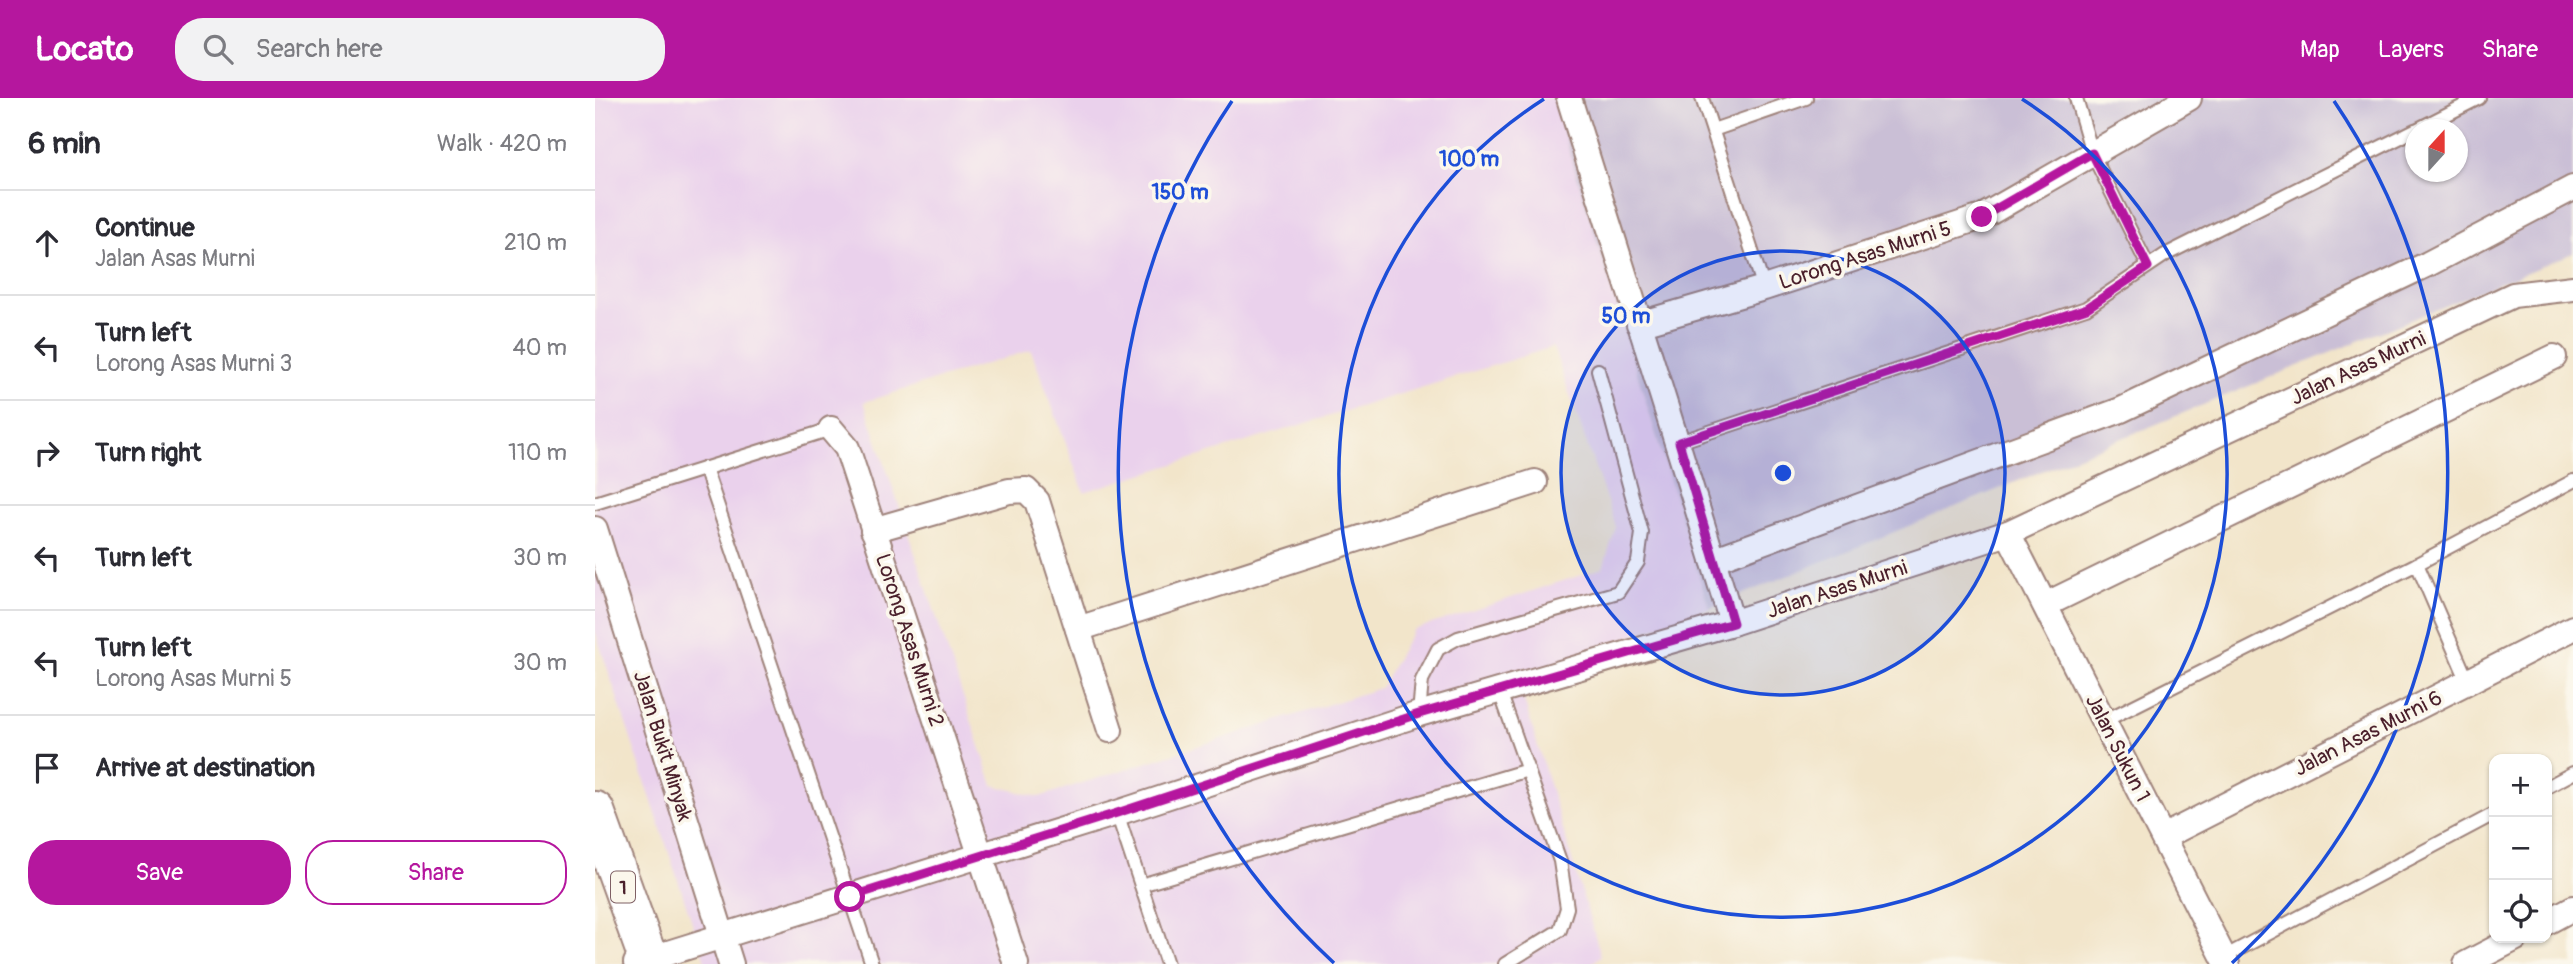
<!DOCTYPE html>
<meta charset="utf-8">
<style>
body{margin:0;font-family:Pangolin,sans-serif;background:#f2f2f3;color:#2b2b33}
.controls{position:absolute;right:21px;bottom:21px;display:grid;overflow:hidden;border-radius:14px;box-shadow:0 2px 5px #0004}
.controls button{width:63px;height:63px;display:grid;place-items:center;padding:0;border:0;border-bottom:2px solid #e1e1e2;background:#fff;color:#2b2b33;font:35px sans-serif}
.compass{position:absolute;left:1810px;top:21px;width:63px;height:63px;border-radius:50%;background:#fff;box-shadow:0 2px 5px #0004;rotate:21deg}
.stop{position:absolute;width:21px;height:21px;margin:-16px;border:5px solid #b5179e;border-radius:50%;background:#fff}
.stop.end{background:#b5179e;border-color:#fff;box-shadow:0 2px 7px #0008}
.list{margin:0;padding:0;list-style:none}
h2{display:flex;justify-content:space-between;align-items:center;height:91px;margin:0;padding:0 28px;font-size:30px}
h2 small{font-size:23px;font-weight:400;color:#7c7c81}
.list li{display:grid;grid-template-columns:46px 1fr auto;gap:21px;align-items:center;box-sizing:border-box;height:105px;padding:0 28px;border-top:2px solid #e1e1e2}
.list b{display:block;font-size:26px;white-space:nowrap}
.list p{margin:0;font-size:23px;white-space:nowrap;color:#7c7c81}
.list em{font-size:23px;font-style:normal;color:#7c7c81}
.actions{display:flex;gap:14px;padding:21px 28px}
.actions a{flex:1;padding:16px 0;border:2px solid #b5179e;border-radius:28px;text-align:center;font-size:24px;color:#b5179e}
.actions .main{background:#b5179e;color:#fff}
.icon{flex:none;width:38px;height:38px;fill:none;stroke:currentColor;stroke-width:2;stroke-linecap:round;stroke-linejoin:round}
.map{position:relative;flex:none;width:1978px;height:866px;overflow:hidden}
header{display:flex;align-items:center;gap:42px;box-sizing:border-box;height:98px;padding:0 35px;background:#b5179e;color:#fff}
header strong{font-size:33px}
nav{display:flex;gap:38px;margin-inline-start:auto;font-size:24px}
.search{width:490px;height:63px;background:#f2f2f3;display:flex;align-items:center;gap:18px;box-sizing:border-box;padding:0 24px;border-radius:28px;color:#7c7c81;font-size:26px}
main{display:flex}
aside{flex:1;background:#fff}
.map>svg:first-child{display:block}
</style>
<header>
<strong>Locato</strong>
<div class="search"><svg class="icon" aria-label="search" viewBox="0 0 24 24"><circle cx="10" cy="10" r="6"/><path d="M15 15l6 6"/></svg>Search here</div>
<nav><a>Map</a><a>Layers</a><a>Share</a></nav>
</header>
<main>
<aside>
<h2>6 min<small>Walk · 420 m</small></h2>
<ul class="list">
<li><svg class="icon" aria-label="ahead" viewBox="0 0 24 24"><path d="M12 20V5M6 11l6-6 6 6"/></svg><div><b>Continue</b><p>Jalan Asas Murni</p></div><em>210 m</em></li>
<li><svg class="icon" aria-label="left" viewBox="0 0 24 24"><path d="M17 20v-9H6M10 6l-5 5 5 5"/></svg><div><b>Turn left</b><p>Lorong Asas Murni 3</p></div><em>40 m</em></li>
<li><svg class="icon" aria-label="right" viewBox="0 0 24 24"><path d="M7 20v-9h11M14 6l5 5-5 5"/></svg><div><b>Turn right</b></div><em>110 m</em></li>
<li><svg class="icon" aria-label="left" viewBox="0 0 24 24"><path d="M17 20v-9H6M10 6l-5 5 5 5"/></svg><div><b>Turn left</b></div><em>30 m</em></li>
<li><svg class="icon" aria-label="left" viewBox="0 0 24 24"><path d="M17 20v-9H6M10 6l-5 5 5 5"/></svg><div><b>Turn left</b><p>Lorong Asas Murni 5</p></div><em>30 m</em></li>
<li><svg class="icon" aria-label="arrive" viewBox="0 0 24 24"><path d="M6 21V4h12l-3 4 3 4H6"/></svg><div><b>Arrive at destination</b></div></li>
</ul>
<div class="actions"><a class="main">Save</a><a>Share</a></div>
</aside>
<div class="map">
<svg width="1978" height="866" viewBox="0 0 1978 866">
<rect width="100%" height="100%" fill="#fbf7ec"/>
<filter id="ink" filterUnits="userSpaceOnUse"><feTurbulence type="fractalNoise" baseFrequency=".0143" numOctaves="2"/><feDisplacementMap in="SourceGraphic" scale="14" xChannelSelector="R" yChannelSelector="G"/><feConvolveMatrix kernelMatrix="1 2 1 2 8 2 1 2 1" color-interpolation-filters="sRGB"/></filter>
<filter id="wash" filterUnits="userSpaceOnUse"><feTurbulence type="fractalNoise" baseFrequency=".00686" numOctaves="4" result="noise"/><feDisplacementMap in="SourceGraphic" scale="28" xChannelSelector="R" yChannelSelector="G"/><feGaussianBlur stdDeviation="1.57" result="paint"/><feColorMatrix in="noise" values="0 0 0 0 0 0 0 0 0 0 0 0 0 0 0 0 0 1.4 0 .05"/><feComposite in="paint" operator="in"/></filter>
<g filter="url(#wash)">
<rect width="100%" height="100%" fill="#f2e5ca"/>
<path fill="#ead1ec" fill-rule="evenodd" d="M0,0H958L1114,510L922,579L1006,858L996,866H111L0,533ZM958,249L1021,429L1008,470L818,532L785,590L444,699L398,687L269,304L436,252L489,394Z"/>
<path fill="#cabfd6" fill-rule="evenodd" d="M958,0H1978V155L1114,510ZM1820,32H1862V74H1820Z"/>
</g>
<g filter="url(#ink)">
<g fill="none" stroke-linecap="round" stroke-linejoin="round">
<defs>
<g id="service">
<polyline points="1107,0 1169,190"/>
<polyline points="1481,0 1497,55 1553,168"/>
<polyline points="1118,32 1211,0"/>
<polyline points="1821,32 1884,0"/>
<polyline points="1084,344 1491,210 1570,157 1820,32"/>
<polyline points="110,370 277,866"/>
<polyline points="0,405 236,331"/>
<polyline points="1822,466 1873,584"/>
<polyline points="905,594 965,763 972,810 965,832 910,866"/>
<polyline points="824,616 827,582 843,551 863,540 1023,494 1043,464 1047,435 1003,272"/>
<polyline points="1509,623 1822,466 1978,383"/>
<polyline points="1952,689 1978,675"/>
<polyline points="522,715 572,866"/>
<polyline points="546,787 933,672"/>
<polyline points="1629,859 1899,716"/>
</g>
<g id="minor">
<path d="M974,0C1028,175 1085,349 1137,525"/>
<polyline points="1044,226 1169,190 1387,119 1594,0"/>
<polyline points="236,331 252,350 421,866"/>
<polyline points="0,431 136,866"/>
<polyline points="278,432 414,393 431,392 442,403 515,632"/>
<polyline points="1413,435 1632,866"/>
<polyline points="1118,462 1526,312 1833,166 1978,90"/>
<polyline points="1450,507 1959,259"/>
<polyline points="483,531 940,384"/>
<polyline points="1568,739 1978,530"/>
<polyline points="1952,824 1978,810"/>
<polyline points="41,865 522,715 824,616 1137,525 1413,435 1918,197 1978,190"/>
<polyline points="1871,866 1921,840"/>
</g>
<polyline id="trunk" points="0,713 55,866"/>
</defs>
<use href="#service" stroke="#9e827a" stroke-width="16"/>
<use href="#minor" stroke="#9e827a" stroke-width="28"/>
<use href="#trunk" stroke="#9e827a" stroke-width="42"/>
<use href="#service" stroke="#fff" stroke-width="12"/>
<use href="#minor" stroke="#fff" stroke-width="24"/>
<use href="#trunk" stroke="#fff" stroke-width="38"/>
</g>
</g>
<g fill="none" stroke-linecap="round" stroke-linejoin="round" filter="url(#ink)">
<polyline stroke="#b5179e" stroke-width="9" points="255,799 522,715 824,616 1138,525 1084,344 1492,210 1553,169 1497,55 1387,119"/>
</g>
<circle cx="1188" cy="375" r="222" fill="#1d4ed8" fill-opacity=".12"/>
<g fill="none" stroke="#1d4ed8" stroke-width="3.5">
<circle cx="1188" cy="375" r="222"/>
<path d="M1427 1A444 444 0 1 1 949 1"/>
<path d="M739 865A665 665 0 0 1 637 3M1739 3A665 665 0 0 1 1637 865"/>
</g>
<g text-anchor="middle" stroke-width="7" stroke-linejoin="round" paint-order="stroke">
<rect fill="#fbf7ec" stroke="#7f6065" stroke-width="2" x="16" y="773.5" width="24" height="31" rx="5"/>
<g font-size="19" font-weight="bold" fill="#4a1f2b">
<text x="28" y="796">1</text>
</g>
<g font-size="21" fill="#4a1f2b" stroke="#fbf7ec">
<text transform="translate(1270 157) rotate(-18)" y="7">Lorong Asas Murni 5</text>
<text transform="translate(1763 270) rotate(-25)" y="7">Jalan Asas Murni</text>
<text transform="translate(1242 491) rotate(-18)" y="7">Jalan Asas Murni</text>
<text transform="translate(315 542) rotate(72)" y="7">Lorong Asas Murni 2</text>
<text transform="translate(1773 635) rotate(-27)" y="7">Jalan Asas Murni 6</text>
<text transform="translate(68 648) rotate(73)" y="7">Jalan Bukit Minyak</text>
<text transform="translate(1523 650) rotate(63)" y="7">Jalan Sukun 1</text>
</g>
</g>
<circle cx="1188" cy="375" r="10" fill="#1d4ed8" stroke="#fbf7ec" stroke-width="3.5"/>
<g font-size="21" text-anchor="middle" font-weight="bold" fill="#1d4ed8" stroke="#fbf7ec" stroke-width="7" stroke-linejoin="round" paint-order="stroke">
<text x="874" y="68">100 m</text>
<text x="585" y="101">150 m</text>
<text x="1031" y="225">50 m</text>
</g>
</svg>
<div class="controls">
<button>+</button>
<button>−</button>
<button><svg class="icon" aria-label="locate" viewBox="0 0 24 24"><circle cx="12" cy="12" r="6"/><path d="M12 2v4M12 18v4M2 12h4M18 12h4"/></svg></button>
</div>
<svg class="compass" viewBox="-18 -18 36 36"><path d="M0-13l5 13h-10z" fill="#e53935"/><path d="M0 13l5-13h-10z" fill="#7c7c81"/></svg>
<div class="stop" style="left:255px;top:799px"></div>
<div class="stop end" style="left:1387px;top:119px"></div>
</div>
</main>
